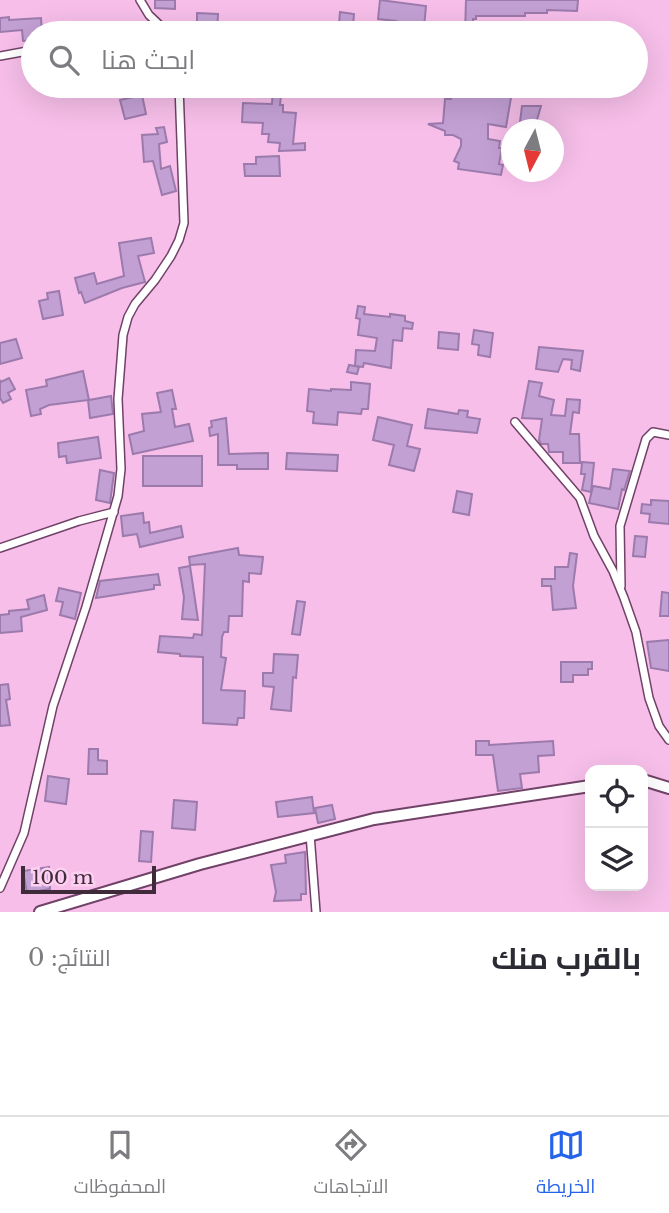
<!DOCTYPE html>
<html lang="ar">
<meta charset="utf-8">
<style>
body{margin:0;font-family:"Libre Baskerville",Cairo,serif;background:#f7f7f7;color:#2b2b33;direction:rtl}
.controls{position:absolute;right:21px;bottom:21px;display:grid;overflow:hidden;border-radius:14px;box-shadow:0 7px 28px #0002}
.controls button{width:63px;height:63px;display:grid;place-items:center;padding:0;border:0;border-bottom:2px solid #e1e1e2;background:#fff;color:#2b2b33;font:35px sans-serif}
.compass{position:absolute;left:501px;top:119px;width:63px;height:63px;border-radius:50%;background:#fff;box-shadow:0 7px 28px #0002;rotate:187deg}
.scale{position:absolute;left:21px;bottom:18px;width:135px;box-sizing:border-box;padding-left:7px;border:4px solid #402b3b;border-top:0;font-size:19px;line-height:24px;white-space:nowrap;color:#402b3b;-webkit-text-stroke:5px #fdd0f2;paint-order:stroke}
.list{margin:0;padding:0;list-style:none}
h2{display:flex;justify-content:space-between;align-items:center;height:91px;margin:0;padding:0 28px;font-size:30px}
h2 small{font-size:23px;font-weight:400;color:#7c7c81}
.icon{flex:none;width:38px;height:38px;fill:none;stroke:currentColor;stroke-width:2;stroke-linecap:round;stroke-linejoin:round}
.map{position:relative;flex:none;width:669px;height:912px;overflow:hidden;direction:ltr}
.search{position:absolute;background:#fff;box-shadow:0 7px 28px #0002;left:21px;right:21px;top:21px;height:77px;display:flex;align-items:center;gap:18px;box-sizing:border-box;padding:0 24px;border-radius:38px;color:#7c7c81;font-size:26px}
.sheet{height:203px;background:#fff}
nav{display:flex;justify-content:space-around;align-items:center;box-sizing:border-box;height:98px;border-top:2px solid #e1e1e2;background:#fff;font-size:19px;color:#7c7c81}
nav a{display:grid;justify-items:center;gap:4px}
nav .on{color:#2563eb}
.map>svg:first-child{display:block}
</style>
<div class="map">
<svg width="669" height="912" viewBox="0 0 669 912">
<rect width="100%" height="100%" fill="#f6bee9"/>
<g fill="#c3a0d4" stroke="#9c7aac" stroke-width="2">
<polygon points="155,0 175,0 175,9 155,8"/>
<polygon points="380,0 426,6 424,27 418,29 396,27 396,21 378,19"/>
<polygon points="466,0 578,0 577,11 547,10 547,13 525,13 525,16 476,16 476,19 473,19 474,33 465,33"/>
<polygon points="340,12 354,14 353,26 339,24"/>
<polygon points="197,13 218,14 217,33 197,33"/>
<polygon points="9,17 9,20 41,18 42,33 33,33 33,40 23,41 22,30 0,32 0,18"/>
<polygon points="273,86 282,86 280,105 283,105 283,112 296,113 293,144 305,143 305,150 279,151 280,143 268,142 269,134 262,134 263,123 242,122 243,103 272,104"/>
<polygon points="452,86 468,86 468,91 485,92 486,86 513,86 506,127 488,124 488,139 500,141 499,148 502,148 499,164 503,165 501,175 458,169 459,163 454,161 461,146 461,139 453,135 445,135 445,131 428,124 443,123 445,99 451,99"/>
<polygon points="142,95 146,114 125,119 120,100"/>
<polygon points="522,106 541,106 534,130 519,130"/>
<polygon points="164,127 167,142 159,144 161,169 170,166 176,191 162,195 153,161 144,162 142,135 158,134 156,128"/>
<polygon points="279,156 280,176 245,176 244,164 256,164 256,157"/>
<polygon points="151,238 154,253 138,256 145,282 122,288 85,303 81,292 79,293 75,278 94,273 97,284 124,276 119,243"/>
<polygon points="59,291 63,315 43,319 39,301 48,299 47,293"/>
<polygon points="358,306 365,307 364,314 390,317 390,314 405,316 405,321 413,323 412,329 403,328 402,341 393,340 391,368 364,363 363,367 355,366 359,367 357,374 347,372 349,365 355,366 356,350 375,351 377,338 358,335 360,319 356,318"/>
<polygon points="474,330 493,333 490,357 478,355 479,345 472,344"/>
<polygon points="439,332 459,334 458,350 438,348"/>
<polygon points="16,339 22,358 0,364 0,343"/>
<polygon points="539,347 583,351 580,371 571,369 572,360 563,359 558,372 536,369"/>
<polygon points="83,371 89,400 111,396 113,414 90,418 88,400 49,405 40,409 41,414 31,416 26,390 47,386 46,380"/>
<polygon points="9,378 15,389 8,393 11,399 3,403 0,398 0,380 1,382"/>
<polygon points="529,381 542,383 539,396 554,400 551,415 565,416 567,399 580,400 579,413 573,412 570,434 579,434 580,463 563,463 563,452 549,452 548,444 541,444 539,440 542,419 522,418"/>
<polygon points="351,382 370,384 368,409 362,409 361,414 338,412 337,425 313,423 314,412 307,411 309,389 331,391 331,389 351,390"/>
<polygon points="172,390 176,409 172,409 175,427 189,424 193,441 133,454 129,435 144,431 142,414 161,412 157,393"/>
<polygon points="428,409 458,414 459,410 468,411 467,417 480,419 477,433 425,428"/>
<polygon points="378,417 412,425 407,446 420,449 414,471 389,465 394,445 373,440"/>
<polygon points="226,418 229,454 268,453 268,469 237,469 237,465 218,465 218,434 210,436 209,428 212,427 211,421"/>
<polygon points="98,437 101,458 67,463 66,456 59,457 58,443"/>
<polygon points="287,453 338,455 337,471 286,469"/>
<rect x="143" y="456" width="59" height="30"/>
<polygon points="582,462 594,463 591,492 582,490 585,474 581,474"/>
<polygon points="613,469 630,471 624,490 622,489 618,509 589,503 593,486 610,489"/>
<polygon points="100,470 114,473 110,503 96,500"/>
<polygon points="457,491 472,494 469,515 453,512"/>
<polygon points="651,500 669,501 669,524 649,522 650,514 641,513 642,504 651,505"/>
<polygon points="143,513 144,523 149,522 150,533 181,526 183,537 140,547 137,534 123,536 121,516"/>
<polygon points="635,536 647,537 645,557 633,556"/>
<polygon points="238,548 239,555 263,557 261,574 249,573 249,582 243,581 242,616 229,616 228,632 224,632 222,637 221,657 226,658 221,690 245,691 244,718 238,718 237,725 203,723 203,657 180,656 180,654 158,652 160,636 193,638 194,634 202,635 205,564 190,565 189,557"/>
<polygon points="570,553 577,554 573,586 576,608 553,610 551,586 542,586 542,579 555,579 555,567 568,567"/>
<polygon points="190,566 198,620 182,619 184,597 179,568"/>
<polygon points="158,574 160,585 154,585 154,589 96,598 100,581"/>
<polygon points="59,588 81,593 75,619 60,615 63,602 56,601"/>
<polygon points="662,592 669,593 669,616 660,616"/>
<polygon points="44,595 47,610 21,617 22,631 0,633 0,615 9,614 9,611 29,609 27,600"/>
<polygon points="297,601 305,602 300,635 292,634"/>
<polygon points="669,640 669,671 651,668 647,642"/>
<polygon points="274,654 298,655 296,678 293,677 291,711 271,709 274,687 263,686 263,673 273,673"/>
<polygon points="561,662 592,662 592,669 588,669 588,675 573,675 573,682 561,682"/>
<polygon points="8,684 10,699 6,700 10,725 0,726 0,685"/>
<polygon points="476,741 489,741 489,745 553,741 554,755 538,756 539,772 520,774 522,788 498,791 493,755 476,755"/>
<polygon points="89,749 98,749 98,760 107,761 107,774 88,774"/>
<polygon points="48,776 69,779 66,804 45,801"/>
<polygon points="312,797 314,813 278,817 276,802"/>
<polygon points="174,800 197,802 195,830 172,828"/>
<polygon points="332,805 335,819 318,823 315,808"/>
<polygon points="141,831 153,832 151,862 139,861"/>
<polygon points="305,852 306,894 301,894 301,900 274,901 276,892 271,865 286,863 285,855"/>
<polygon points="49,867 50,889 27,893 23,871"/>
</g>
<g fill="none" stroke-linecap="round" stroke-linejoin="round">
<defs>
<g id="minor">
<polyline points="140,0 149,15 168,33"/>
<polyline points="422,33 441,33"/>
<polyline points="0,56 33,50"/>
<polyline points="515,422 580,498 594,536 613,571 624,598 636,632 649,698 659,726 669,740"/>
<polyline points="0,548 79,521 114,512"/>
<polyline points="621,586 620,526 646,439 653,432 669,435"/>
<polyline points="310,834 316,912"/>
<polyline points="0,888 24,833 53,706 86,607 118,496 121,469 118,399 123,335 128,317 135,304 155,280 171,256 179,240 184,223 179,86"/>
</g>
<g id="secondary">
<polyline points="643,780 669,788"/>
<polyline points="40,912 200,864 374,819 590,786"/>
</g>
</defs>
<use href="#minor" stroke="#704267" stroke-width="10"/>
<use href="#secondary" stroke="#704267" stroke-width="14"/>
<use href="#minor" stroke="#fff" stroke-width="7"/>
<use href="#secondary" stroke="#fff" stroke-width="10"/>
</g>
</svg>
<div class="controls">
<button><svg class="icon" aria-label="locate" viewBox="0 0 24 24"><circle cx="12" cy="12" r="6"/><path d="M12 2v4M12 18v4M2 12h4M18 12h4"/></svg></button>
<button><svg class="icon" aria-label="layers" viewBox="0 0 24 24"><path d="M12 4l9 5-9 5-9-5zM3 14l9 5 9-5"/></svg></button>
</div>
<svg class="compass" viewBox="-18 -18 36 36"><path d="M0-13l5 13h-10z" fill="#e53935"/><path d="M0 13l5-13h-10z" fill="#7c7c81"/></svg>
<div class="scale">100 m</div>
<div class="search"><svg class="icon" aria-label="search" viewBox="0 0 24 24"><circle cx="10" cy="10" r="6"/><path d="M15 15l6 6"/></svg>ابحث هنا</div>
</div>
<section class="sheet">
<h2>بالقرب منك<small>النتائج: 0</small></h2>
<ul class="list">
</ul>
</section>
<nav>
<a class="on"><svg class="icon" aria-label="map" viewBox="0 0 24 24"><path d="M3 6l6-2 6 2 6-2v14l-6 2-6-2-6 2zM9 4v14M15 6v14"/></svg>الخريطة</a>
<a><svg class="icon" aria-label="directions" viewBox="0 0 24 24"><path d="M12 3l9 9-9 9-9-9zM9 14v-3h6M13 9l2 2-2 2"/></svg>الاتجاهات</a>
<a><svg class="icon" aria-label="saved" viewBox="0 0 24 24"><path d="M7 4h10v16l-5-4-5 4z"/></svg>المحفوظات</a>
</nav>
